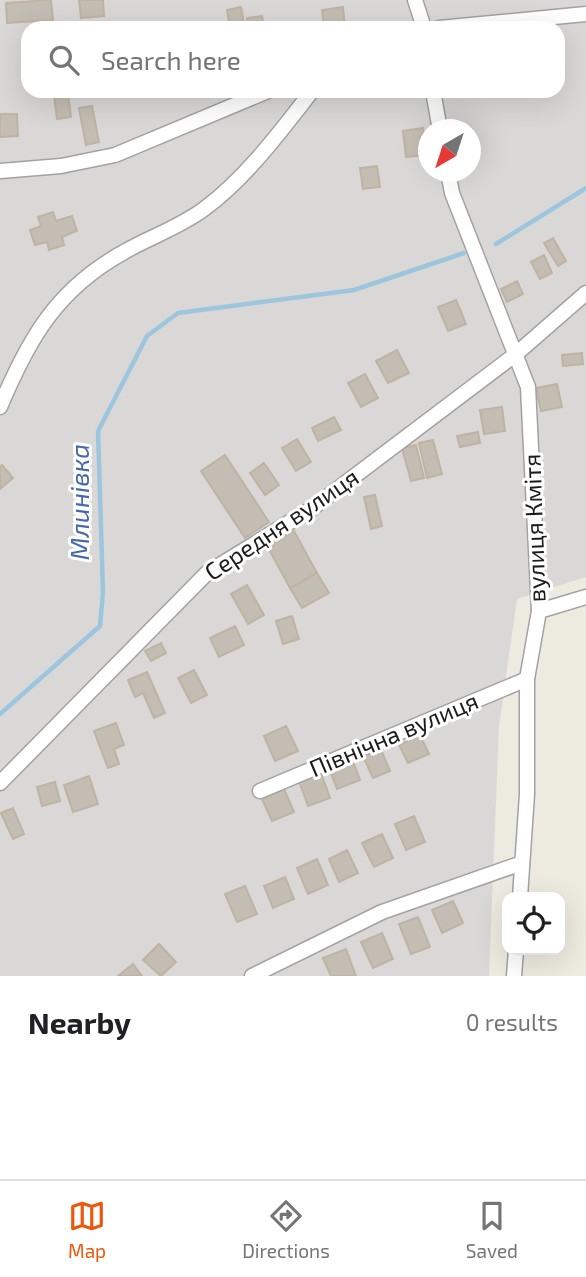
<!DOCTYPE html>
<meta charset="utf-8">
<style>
body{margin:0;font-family:"Exo 2",sans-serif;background:#f6f6f6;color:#202124}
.controls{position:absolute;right:21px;bottom:21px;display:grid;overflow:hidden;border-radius:14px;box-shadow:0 7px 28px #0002}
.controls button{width:63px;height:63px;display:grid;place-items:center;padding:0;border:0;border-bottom:2px solid #e0e0e0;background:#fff;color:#202124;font:35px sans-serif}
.compass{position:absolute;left:418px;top:119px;width:63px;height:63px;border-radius:50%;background:#fff;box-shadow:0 7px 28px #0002;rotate:219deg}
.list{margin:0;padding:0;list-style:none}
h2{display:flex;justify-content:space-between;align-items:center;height:91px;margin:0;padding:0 28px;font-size:30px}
h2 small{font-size:23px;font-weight:400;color:#757577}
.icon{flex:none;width:38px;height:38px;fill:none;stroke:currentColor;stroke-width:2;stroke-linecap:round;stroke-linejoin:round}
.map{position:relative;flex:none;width:586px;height:976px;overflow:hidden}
.search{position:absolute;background:#fff;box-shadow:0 7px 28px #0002;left:21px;right:21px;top:21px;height:77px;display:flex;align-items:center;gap:18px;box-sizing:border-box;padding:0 24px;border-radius:21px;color:#757577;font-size:26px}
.sheet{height:203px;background:#fff}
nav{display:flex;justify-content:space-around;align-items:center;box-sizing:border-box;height:98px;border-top:2px solid #e0e0e0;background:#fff;font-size:19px;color:#757577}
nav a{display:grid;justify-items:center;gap:4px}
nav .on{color:#ea580c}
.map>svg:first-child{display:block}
</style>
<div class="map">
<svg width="586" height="976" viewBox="0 0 586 976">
<rect width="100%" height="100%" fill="#edeadf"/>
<path fill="#d9d8d7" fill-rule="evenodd" d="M0,0H586V577L517,599L499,726L489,976H0ZM28,28H558V91H28ZM428,130H470V172H428Z"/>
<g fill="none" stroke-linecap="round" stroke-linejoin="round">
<g stroke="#9dc5dd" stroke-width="4.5">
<polyline points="496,244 586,188"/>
<polyline points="0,714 100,626 103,592 98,431 147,336 178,313 354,290 464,253"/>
</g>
</g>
<g fill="#c4bdb3" stroke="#bfb3a1" stroke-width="2">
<polygon points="51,0 53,20 7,23 6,3"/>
<polygon points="79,0 103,0 104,16 81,18"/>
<polygon points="241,7 245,28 230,28 227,10"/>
<polygon points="343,7 345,28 324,28 322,10"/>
<polygon points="262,16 264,28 248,28 247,18"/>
<polygon points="68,94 71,117 57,119 54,96"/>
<polygon points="92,106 99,142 86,145 79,108"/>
<polygon points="0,114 17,114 18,136 0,137"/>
<polygon points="423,128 427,155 406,157 403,131"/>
<polygon points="377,166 380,187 363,189 360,168"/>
<polygon points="53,212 56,221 72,216 77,231 62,237 64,245 49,250 47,242 35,245 30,230 41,226 38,217"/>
<polygon points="553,238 566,261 558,266 544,243"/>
<polygon points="544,255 552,273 540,279 531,262"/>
<polygon points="517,281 523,294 507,302 501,289"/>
<polygon points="456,300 466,324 448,331 438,307"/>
<polygon points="397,350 409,373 388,383 376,361"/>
<polygon points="582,353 583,364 563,366 562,355"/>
<polygon points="365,374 378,398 361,407 348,383"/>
<polygon points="557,384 562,407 541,411 536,388"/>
<polygon points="502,407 505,431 484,434 480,410"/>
<polygon points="334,417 341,430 318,441 312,428"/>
<polygon points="478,432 480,443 460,447 457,436"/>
<polygon points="297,439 311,462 296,471 282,448"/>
<polygon points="433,440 442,474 427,478 419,443"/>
<polygon points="416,445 424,478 411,481 402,448"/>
<polygon points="225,455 269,522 245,538 201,471"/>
<polygon points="264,463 279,485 265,495 250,473"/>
<polygon points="2,465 13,478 0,489 0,467"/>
<polygon points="375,495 382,526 371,529 364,497"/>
<polygon points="294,531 317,573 290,588 267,546"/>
<polygon points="317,573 329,593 302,608 290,588"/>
<polygon points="247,585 264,615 248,624 231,594"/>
<polygon points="292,616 299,639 283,644 276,621"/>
<polygon points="235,626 244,645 219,657 210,638"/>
<polygon points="161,643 166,653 151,661 145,651"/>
<polygon points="194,670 207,695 191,703 178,678"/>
<polygon points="147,672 165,713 154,718 143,693 135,697 128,680"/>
<polygon points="116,723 124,745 114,749 119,764 108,768 94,731"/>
<polygon points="286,726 298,751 275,761 264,736"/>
<polygon points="420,735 429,754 408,763 399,745"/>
<polygon points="379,745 390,771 373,778 361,752"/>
<polygon points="352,759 360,780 337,789 329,768"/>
<polygon points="321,773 330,798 308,806 299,781"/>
<polygon points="89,776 98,804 73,812 64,785"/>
<polygon points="55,782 60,801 42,806 37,787"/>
<polygon points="284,789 294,812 272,821 262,799"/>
<polygon points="13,808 24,834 13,839 1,813"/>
<polygon points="414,816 425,842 406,850 395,824"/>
<polygon points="382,834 393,858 374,867 362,843"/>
<polygon points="347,850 358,873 339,882 329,859"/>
<polygon points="317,859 328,885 308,894 297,868"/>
<polygon points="285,877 294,899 273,908 264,886"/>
<polygon points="245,886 257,914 237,922 225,894"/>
<polygon points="453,901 463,923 442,933 432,910"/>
<polygon points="418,917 430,947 411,954 399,924"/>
<polygon points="382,933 393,959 373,968 361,942"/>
<polygon points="159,944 176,962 161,976 143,960"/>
<polygon points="346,949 356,976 331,976 323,958"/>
<polygon points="133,964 142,976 118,976"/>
</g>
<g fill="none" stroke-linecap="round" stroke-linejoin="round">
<defs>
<g id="street">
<polyline points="415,0 424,28"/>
<polyline points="439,28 586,14"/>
<polyline points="433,91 440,130"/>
<polyline points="0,171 61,166 115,155 268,91"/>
<polyline points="448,172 452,193 528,387 539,611 527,679 527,794 520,897"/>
<path d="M0,407C29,338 57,289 124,252C150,237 180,227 204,209C246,178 280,132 312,91"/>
<polyline points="539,611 586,597"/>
<polyline points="0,783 207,573 311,509 516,354 586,293"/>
<polyline points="260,791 527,679"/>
<polyline points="252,976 382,912 522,863"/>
<polyline points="514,976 516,950"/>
</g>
</defs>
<use href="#street" stroke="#a2a2a2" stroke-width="17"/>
<use href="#street" stroke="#fff" stroke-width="14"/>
</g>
<g text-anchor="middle" stroke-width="6" stroke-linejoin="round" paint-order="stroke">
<g font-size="24" fill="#1b1b1b" stroke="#fff">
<text transform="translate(282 525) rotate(-34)" y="8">Середня вулиця</text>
<text transform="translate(535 528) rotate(-92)" y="8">вулиця Кмітя</text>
<text transform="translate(394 735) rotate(-23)" y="8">Північна вулиця</text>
</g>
<g font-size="26" font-style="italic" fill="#4569ac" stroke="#fff">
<text transform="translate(80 502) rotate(-90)" y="9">Млинівка</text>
</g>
</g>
</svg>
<div class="controls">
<button><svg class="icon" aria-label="locate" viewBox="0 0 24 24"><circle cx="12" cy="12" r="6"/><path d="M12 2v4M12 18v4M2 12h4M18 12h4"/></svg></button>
</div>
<svg class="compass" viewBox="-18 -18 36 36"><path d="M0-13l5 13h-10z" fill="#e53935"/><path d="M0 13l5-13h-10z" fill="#757577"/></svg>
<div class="search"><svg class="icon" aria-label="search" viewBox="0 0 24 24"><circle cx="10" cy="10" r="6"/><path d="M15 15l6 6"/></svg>Search here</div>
</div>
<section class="sheet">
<h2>Nearby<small>0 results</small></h2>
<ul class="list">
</ul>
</section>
<nav>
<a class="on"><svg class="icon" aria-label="map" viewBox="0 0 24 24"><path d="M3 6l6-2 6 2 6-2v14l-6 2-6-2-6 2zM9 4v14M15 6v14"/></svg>Map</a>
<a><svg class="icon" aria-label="directions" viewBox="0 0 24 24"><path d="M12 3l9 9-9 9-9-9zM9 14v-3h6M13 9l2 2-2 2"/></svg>Directions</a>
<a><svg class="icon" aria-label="saved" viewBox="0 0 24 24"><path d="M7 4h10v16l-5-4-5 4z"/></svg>Saved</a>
</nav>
